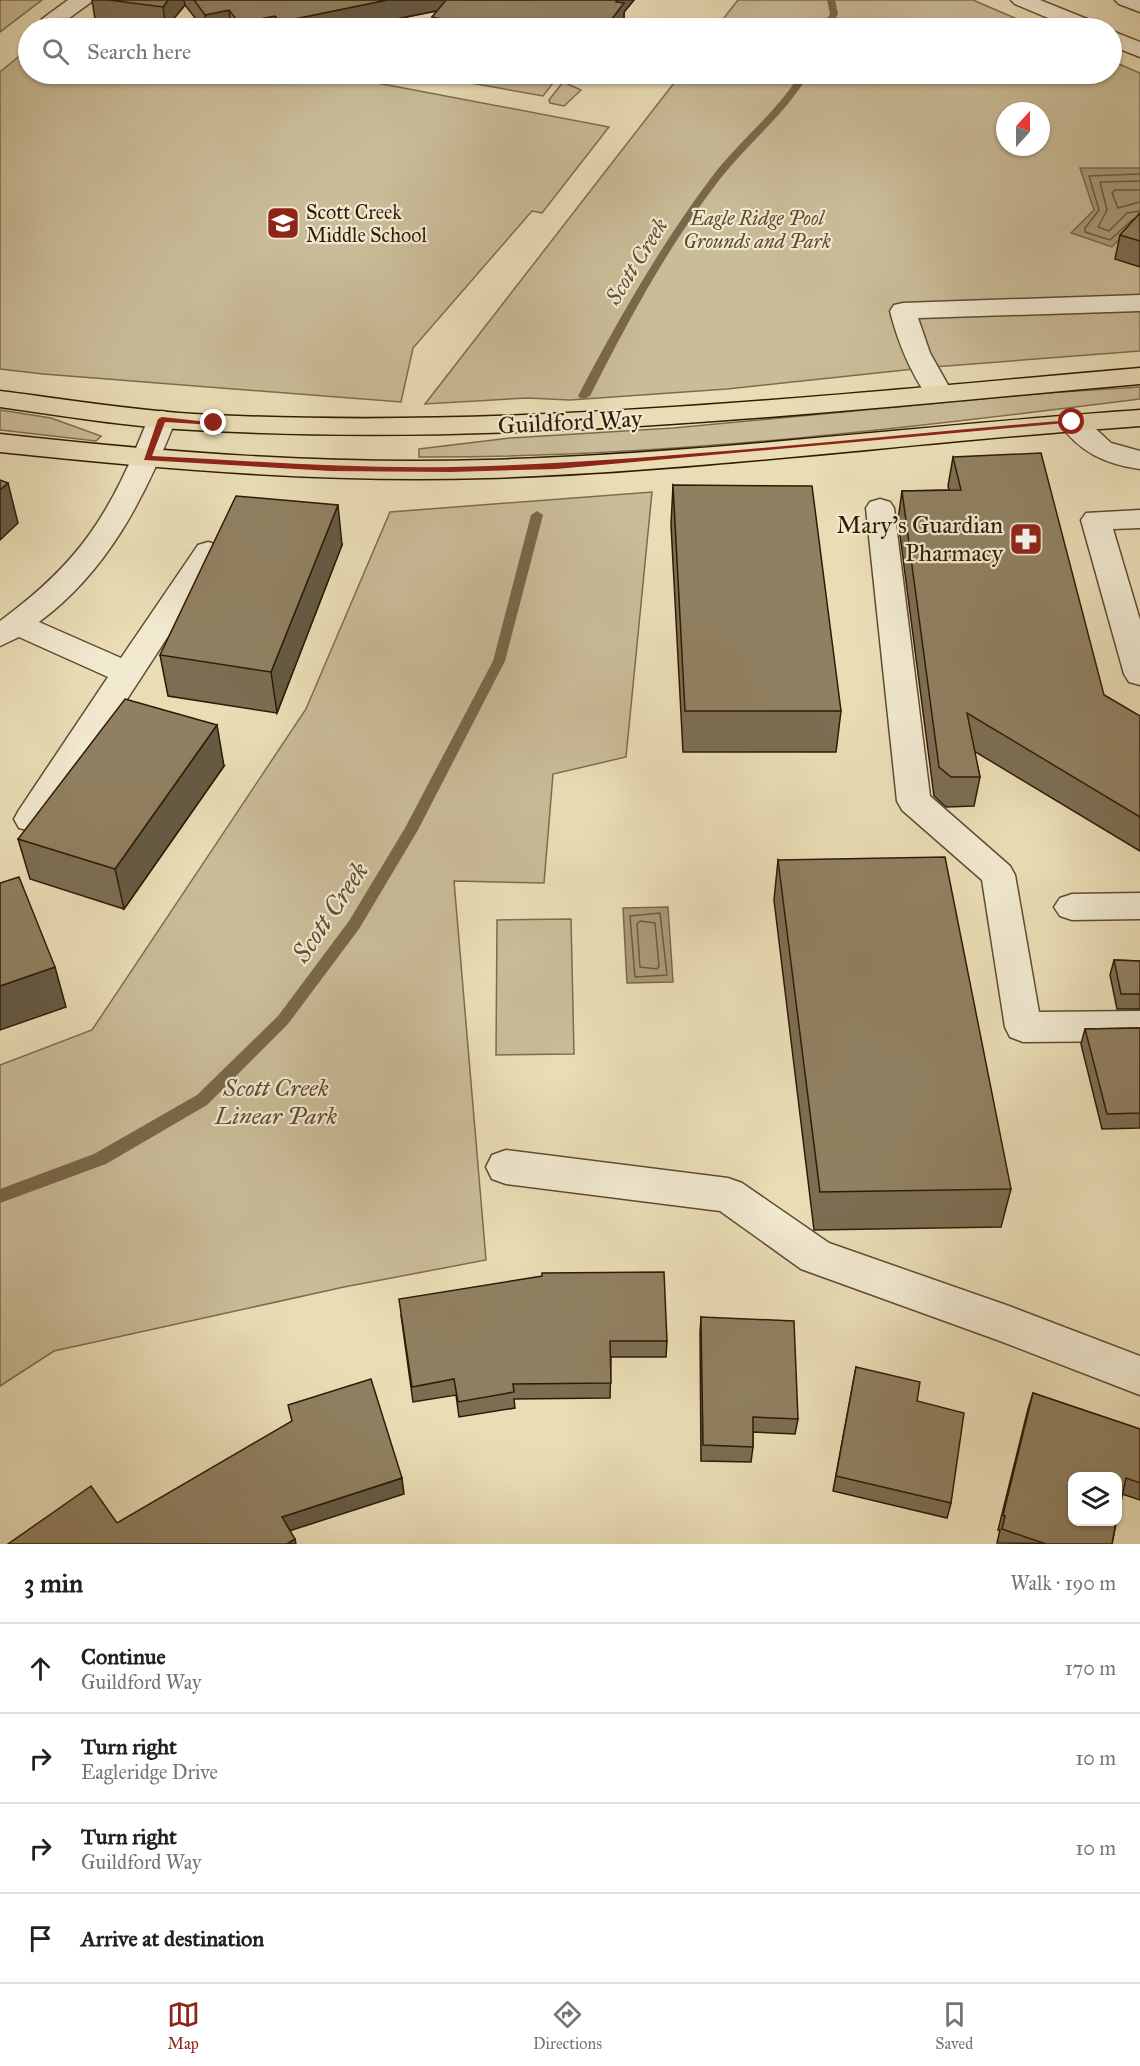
<!DOCTYPE html>
<meta charset="utf-8">
<style>
body{margin:0;font-family:"IM FELL Great Primer",serif;background:#f6f6f6;color:#202124}
.controls{position:absolute;right:18px;bottom:18px;display:grid;overflow:hidden;border-radius:12px;box-shadow:0 2px 4px #0004}
.controls button{width:54px;height:54px;display:grid;place-items:center;padding:0;border:0;border-bottom:2px solid #e0e0e0;background:#fff;color:#202124;font:30px sans-serif}
.compass{position:absolute;left:996px;top:102px;width:54px;height:54px;border-radius:50%;background:#fff;box-shadow:0 2px 4px #0004;rotate:21deg}
.stop{position:absolute;width:18px;height:18px;margin:-14px;border:4px solid #8f2418;border-radius:50%;background:#fff}
.stop.end{background:#8f2418;border-color:#fff;box-shadow:0 2px 6px #0008}
.list{margin:0;padding:0;list-style:none}
h2{display:flex;justify-content:space-between;align-items:center;height:78px;margin:0;padding:0 24px;font-size:26px}
h2 small{font-size:20px;font-weight:400;color:#757577}
.list li{display:grid;grid-template-columns:39px 1fr auto;gap:18px;align-items:center;box-sizing:border-box;height:90px;padding:0 24px;border-top:2px solid #e0e0e0}
.list b{display:block;font-size:22px;white-space:nowrap}
.list p{margin:0;font-size:20px;white-space:nowrap;color:#757577}
.list em{font-size:20px;font-style:normal;color:#757577}
.icon{flex:none;width:33px;height:33px;fill:none;stroke:currentColor;stroke-width:2;stroke-linecap:round;stroke-linejoin:round}
.map{position:relative;flex:none;width:1140px;height:1544px;overflow:hidden}
.search{position:absolute;background:#fff;box-shadow:0 2px 4px #0004;left:18px;right:18px;top:18px;height:66px;display:flex;align-items:center;gap:15px;box-sizing:border-box;padding:0 21px;border-radius:33px;color:#757577;font-size:22px}
.sheet{height:438px;background:#fff}
nav{display:flex;justify-content:space-around;align-items:center;box-sizing:border-box;height:84px;border-top:2px solid #e0e0e0;background:#fff;font-size:16px;color:#757577}
nav a{display:grid;justify-items:center;gap:3px}
nav .on{color:#8f2418}
.map>svg:first-child{display:block}
</style>
<div class="map">
<svg width="1140" height="1544" viewBox="0 0 1140 1544">
<rect width="100%" height="100%" fill="#eaddb6"/>
<filter id="stains"><feTurbulence type="fractalNoise" baseFrequency=".00333" numOctaves="4"/><feColorMatrix values="0 0 0 0 .2 0 0 0 0 .09 0 0 0 0 .02 0 0 0 .5 -.17"/></filter>
<radialGradient id="worn" r=".72"><stop offset=".6" stop-color="#630" stop-opacity="0"/><stop offset="1" stop-color="#630" stop-opacity=".3"/></radialGradient>
<g fill="#cabc98" stroke="#7c6c4e" stroke-width="1.5" fill-rule="evenodd">
<polygon points="0,0 42,0 0,32"/>
<polygon points="738,0 973,0 1038,28 716,28"/>
<polygon points="28,49 28,74 330,74 609,127 542,213 532,211 413,348 401,402 43,374 0,369 0,72"/>
<path d="M1112,61L1140,73V351L933,367L727,389L570,400L527,398L425,404L681,74H1112ZM1005,111H1041V147H1005Z"/>
<polygon points="440,74 560,74 543,96 437,77"/>
<polygon points="563,82 581,90 564,106 550,103 549,100"/>
<path d="M1140,387V399C901,429 659,458 419,457V449L511,438L673,428L1045,393Z"/>
<polygon points="0,410 51,418 101,436 96,441 0,430"/>
<polygon points="652,492 626,757 553,774 544,883 454,881 486,1260 344,1287 54,1351 0,1386 0,1065 92,1030 306,709 390,512"/>
<polygon points="571,919 574,1054 496,1055 497,920"/>
</g>
<g fill="#aa9b79" stroke="#79684a" stroke-width="1.5">
<polygon points="1080,168 1140,168 1140,224 1134,224 1112,247 1071,233 1094,210"/>
<polygon points="668,907 673,982 627,983 623,908"/>
</g>
<g fill="none" stroke-linecap="round" stroke-linejoin="round">
<g stroke="#6c5b3e" stroke-width="1.5">
<polyline points="1140,181 1100,182 1107,210 1098,227 1109,231 1127,213 1140,211"/>
<polyline points="1140,190 1115,190 1112,193 1118,208 1140,202"/>
<polyline points="1133,219 1110,240 1085,232 1085,228 1099,210 1089,176 1140,174"/>
<polygon points="660,913 667,975 635,977 630,916"/>
<polygon points="640,921 655,923 659,966 657,969 640,967 637,924"/>
</g>
<g fill="#79684a" fill-rule="evenodd">
<polygon points="827,0 835,0 838,14 830,28 822,28 830,14"/>
<path d="M800,74H809C785,115 748,143 720,179C668,246 628,321 590,396L584,399L580,398L578,396C618,320 660,246 711,178C739,141 776,113 800,74Z"/>
<polygon points="537,511 543,515 505,661 418,830 359,929 288,1024 207,1105 106,1164 0,1203 0,1189 94,1154 197,1095 278,1016 349,921 405,828 493,661 531,515"/>
</g>
<defs>
<g id="minor">
<polygon points="68,0 94,0 61,24 45,24 42,19"/>
<polygon points="1011,0 1040,0 1097,23 1100,28 1072,28 1015,4"/>
<polygon points="1115,0 1140,0 1140,12 1119,4"/>
<polygon points="1112,31 1140,42 1140,57 1112,46"/>
<path d="M1140,295V311L918,318L930,353L952,392L948,398L938,400L928,398C910,371 898,343 890,311L894,305L903,303Z"/>
<path d="M162,411L172,413L176,419C145,497 108,571 39,622L121,658L198,545L208,542L218,545L223,552L43,828L31,831L19,828L14,819L19,810L108,677L19,637L0,646V621C82,561 111,512 148,419L152,413Z"/>
<path d="M1072,414L1082,416L1111,443L1140,451V469C1105,464 1079,452 1058,422L1062,416Z"/>
<polygon points="880,499 890,502 894,508 930,796 1010,866 1015,875 1039,1012 1140,1011 1140,1041 1023,1042 1010,1037 1005,1027 982,880 902,810 897,801 866,508 870,502"/>
<polygon points="1140,510 1140,528 1113,529 1140,620 1140,685 1129,682 1124,674 1081,520 1086,513"/>
<polygon points="1140,893 1140,919 1072,920 1060,916 1054,907 1060,898 1072,894"/>
<polygon points="506,1150 728,1178 742,1183 829,1243 1009,1306 1140,1356 1140,1395 1000,1341 801,1269 720,1211 506,1184 492,1179 486,1167 492,1155"/>
</g>
<g id="major">
<path d="M1140,368V384C825,412 510,448 194,430C129,427 64,416 0,407V391C64,399 129,410 194,414C510,431 825,395 1140,368Z"/>
<path d="M1140,410V426C922,441 705,471 487,478C324,483 162,469 0,452V434C162,452 324,465 487,460C705,454 922,425 1140,410Z"/>
</g>
</defs>
<use href="#minor" stroke="#5e4c30" stroke-width="3"/>
<use href="#major" stroke="#2f1b04" stroke-width="3"/>
<use href="#minor" fill="#f1e9d0" fill-rule="evenodd"/>
<use href="#major" fill="#eaddb6" fill-rule="evenodd"/>
</g>
<g fill="#7c6e53" stroke="#2f1b04" stroke-width="1.5">
<polygon points="92,0 634,0 624,12 624,24 621,28 432,28 432,17 437,11 352,28 203,28 185,5 166,28 95,19"/>
<polygon points="1140,213 1140,267 1115,259 1120,235"/>
<polygon points="953,457 1104,695 1140,716 1140,851 974,751 980,777 974,806 946,807 934,796 898,520 902,491 949,490 948,486"/>
<polygon points="673,485 841,711 836,752 683,752 671,525"/>
<polygon points="342,545 277,713 168,696 160,655"/>
<polygon points="224,766 124,909 30,879 18,839"/>
<polygon points="778,860 1011,1189 1001,1227 814,1230 774,900"/>
<polygon points="1114,960 1140,961 1140,1009 1117,1009 1110,975"/>
<polygon points="1140,1028 1140,1128 1102,1129 1081,1044 1085,1029"/>
<polygon points="401,1315 667,1341 666,1357 611,1357 610,1398 514,1399 515,1408 459,1417 456,1395 413,1402"/>
<polygon points="701,1317 798,1419 795,1434 753,1432 753,1447 751,1462 701,1461 700,1333"/>
<polygon points="856,1367 917,1401 951,1503 947,1518 833,1491"/>
<polygon points="1033,1393 1140,1429 1140,1500 1122,1494 1112,1544 997,1543 1000,1530 998,1530 1028,1409"/>
</g>
<g fill="#655a44" stroke="#2f1b04" stroke-width="1.5">
<polygon points="168,0 184,0 185,5 166,28 163,7"/>
<polygon points="387,0 460,0 460,6 352,28 281,28 280,22"/>
<polygon points="617,0 634,0 624,12 624,24 621,28 605,28"/>
<polygon points="229,10 231,28 207,28 205,15"/>
<polygon points="275,16 276,28 240,28 239,23"/>
<polygon points="8,483 18,523 0,540 0,490"/>
<polygon points="338,505 342,545 277,713 271,672"/>
<polygon points="217,725 224,766 124,909 115,869"/>
<polygon points="55,967 66,1007 0,1030 0,986"/>
<polygon points="402,1478 404,1494 286,1532 282,1517"/>
<polygon points="295,1539 296,1544 287,1544"/>
</g>
<g fill="#908061" stroke="#2f1b04" stroke-width="1.5">
<polygon points="109,0 168,0 163,7"/>
<polygon points="194,0 387,0 280,22 275,16 239,23 229,10 205,15"/>
<polygon points="446,0 617,0 616,2 624,3 605,28 471,28 441,23 442,19 432,17"/>
<polygon points="1140,213 1140,241 1120,235"/>
<polygon points="1041,453 1104,695 1140,716 1140,817 967,713 980,777 951,777 939,767 902,491 961,490 953,457"/>
<polygon points="0,480 8,483 0,490"/>
<polygon points="673,485 812,486 841,711 685,711"/>
<polygon points="236,496 338,505 271,672 160,655"/>
<polygon points="125,699 217,725 115,869 18,839"/>
<polygon points="945,857 1011,1189 820,1192 778,860"/>
<polygon points="19,877 55,967 0,986 0,883"/>
<polygon points="1114,960 1140,961 1140,994 1121,994"/>
<polygon points="1140,1028 1140,1113 1107,1114 1085,1029"/>
<polygon points="664,1272 667,1341 610,1341 611,1383 513,1384 514,1392 458,1402 454,1379 412,1387 399,1299 542,1276 542,1273"/>
<polygon points="701,1317 794,1321 798,1419 753,1417 753,1447 703,1445"/>
<polygon points="856,1367 920,1382 917,1401 964,1413 951,1503 836,1476"/>
<polygon points="371,1379 402,1478 282,1517 295,1539 287,1544 8,1544 91,1486 117,1523 292,1421 288,1405"/>
<polygon points="1033,1393 1140,1429 1140,1483 1126,1478 1118,1516 1118,1476 1072,1476 1072,1521 1116,1521 1112,1544 1046,1544 1002,1529 1005,1516 1003,1515"/>
</g>
<path fill="#8f2418" d="M162,417L218,423L214,425L165,422L152,456C252,461 353,469 453,467C659,462 866,437 1072,420L1076,422L556,469L450,472L331,471L144,460L158,419Z"/>
<defs>
<symbol id="school-square" viewBox="-11 -11 22 22"><rect x="-9" y="-9" width="18" height="18" rx="4" fill="#8f2418" stroke="#f1e9d0"/><path d="M0-5L7-2L0 1L-7-2ZM-4 1L0 2.5L4 1V4Q0 6-4 4Z" fill="#fff"/></symbol>
<symbol id="pharmacy-square" viewBox="-11 -11 22 22"><rect x="-9" y="-9" width="18" height="18" rx="4" fill="#8f2418" stroke="#f1e9d0"/><path d="M-2-6h4v4h4v4h-4v4h-4v-4h-4v-4h4Z" fill="#fff"/></symbol>
</defs>
<g fill-rule="evenodd">
<use href="#school-square" x="264" y="204" width="38" height="38"/>
<use href="#pharmacy-square" x="1007" y="520" width="38" height="38"/>
</g>
<g text-anchor="middle" stroke-width="4.5" stroke-linejoin="round" paint-order="stroke">
<g font-size="20" fill="#2f1b04" stroke="#f1e9d0" text-anchor="start">
<text x="306" y="219">Scott Creek<tspan x="306" dy="23">Middle School</tspan></text>
</g>
<g font-size="20" font-style="italic" fill="#5e4b30" stroke="#f1e9d0">
<text x="757" y="225">Eagle Ridge Pool<tspan x="757" dy="23">Grounds and Park</tspan></text>
</g>
<g font-size="22" font-style="italic" fill="#604e33" stroke="#f1e9d0">
<text transform="translate(636 261) rotate(-58)" y="8">Scott Creek</text>
</g>
<g font-size="24" fill="#2f1b04" stroke="#f1e9d0">
<text transform="translate(570 422) rotate(-3)" y="8">Guildford Way</text>
</g>
<g font-size="24" fill="#2f1b04" stroke="#f1e9d0" text-anchor="end">
<text x="1003" y="533">Mary's Guardian<tspan x="1003" dy="28">Pharmacy</tspan></text>
</g>
<g font-size="24" font-style="italic" fill="#5e4b30" stroke="#f1e9d0">
<text x="276" y="1096">Scott Creek<tspan x="276" dy="28">Linear Park</tspan></text>
</g>
<g font-size="26" font-style="italic" fill="#604e33" stroke="#f1e9d0">
<text transform="translate(330 912) rotate(-56)" y="9">Scott Creek</text>
</g>
</g>
<rect width="100%" height="100%" filter="url(#stains)"/>
<rect width="100%" height="100%" fill="url(#worn)"/>
</svg>
<div class="controls">
<button><svg class="icon" aria-label="layers" viewBox="0 0 24 24"><path d="M12 4l9 5-9 5-9-5zM3 14l9 5 9-5"/></svg></button>
</div>
<svg class="compass" viewBox="-18 -18 36 36"><path d="M0-13l5 13h-10z" fill="#e53935"/><path d="M0 13l5-13h-10z" fill="#757577"/></svg>
<div class="stop" style="left:1072px;top:422px"></div>
<div class="stop end" style="left:214px;top:423px"></div>
<div class="search"><svg class="icon" aria-label="search" viewBox="0 0 24 24"><circle cx="10" cy="10" r="6"/><path d="M15 15l6 6"/></svg>Search here</div>
</div>
<section class="sheet">
<h2>3 min<small>Walk · 190 m</small></h2>
<ul class="list">
<li><svg class="icon" aria-label="ahead" viewBox="0 0 24 24"><path d="M12 20V5M6 11l6-6 6 6"/></svg><div><b>Continue</b><p>Guildford Way</p></div><em>170 m</em></li>
<li><svg class="icon" aria-label="right" viewBox="0 0 24 24"><path d="M7 20v-9h11M14 6l5 5-5 5"/></svg><div><b>Turn right</b><p>Eagleridge Drive</p></div><em>10 m</em></li>
<li><svg class="icon" aria-label="right" viewBox="0 0 24 24"><path d="M7 20v-9h11M14 6l5 5-5 5"/></svg><div><b>Turn right</b><p>Guildford Way</p></div><em>10 m</em></li>
<li><svg class="icon" aria-label="arrive" viewBox="0 0 24 24"><path d="M6 21V4h12l-3 4 3 4H6"/></svg><div><b>Arrive at destination</b></div></li>
</ul>
</section>
<nav>
<a class="on"><svg class="icon" aria-label="map" viewBox="0 0 24 24"><path d="M3 6l6-2 6 2 6-2v14l-6 2-6-2-6 2zM9 4v14M15 6v14"/></svg>Map</a>
<a><svg class="icon" aria-label="directions" viewBox="0 0 24 24"><path d="M12 3l9 9-9 9-9-9zM9 14v-3h6M13 9l2 2-2 2"/></svg>Directions</a>
<a><svg class="icon" aria-label="saved" viewBox="0 0 24 24"><path d="M7 4h10v16l-5-4-5 4z"/></svg>Saved</a>
</nav>
